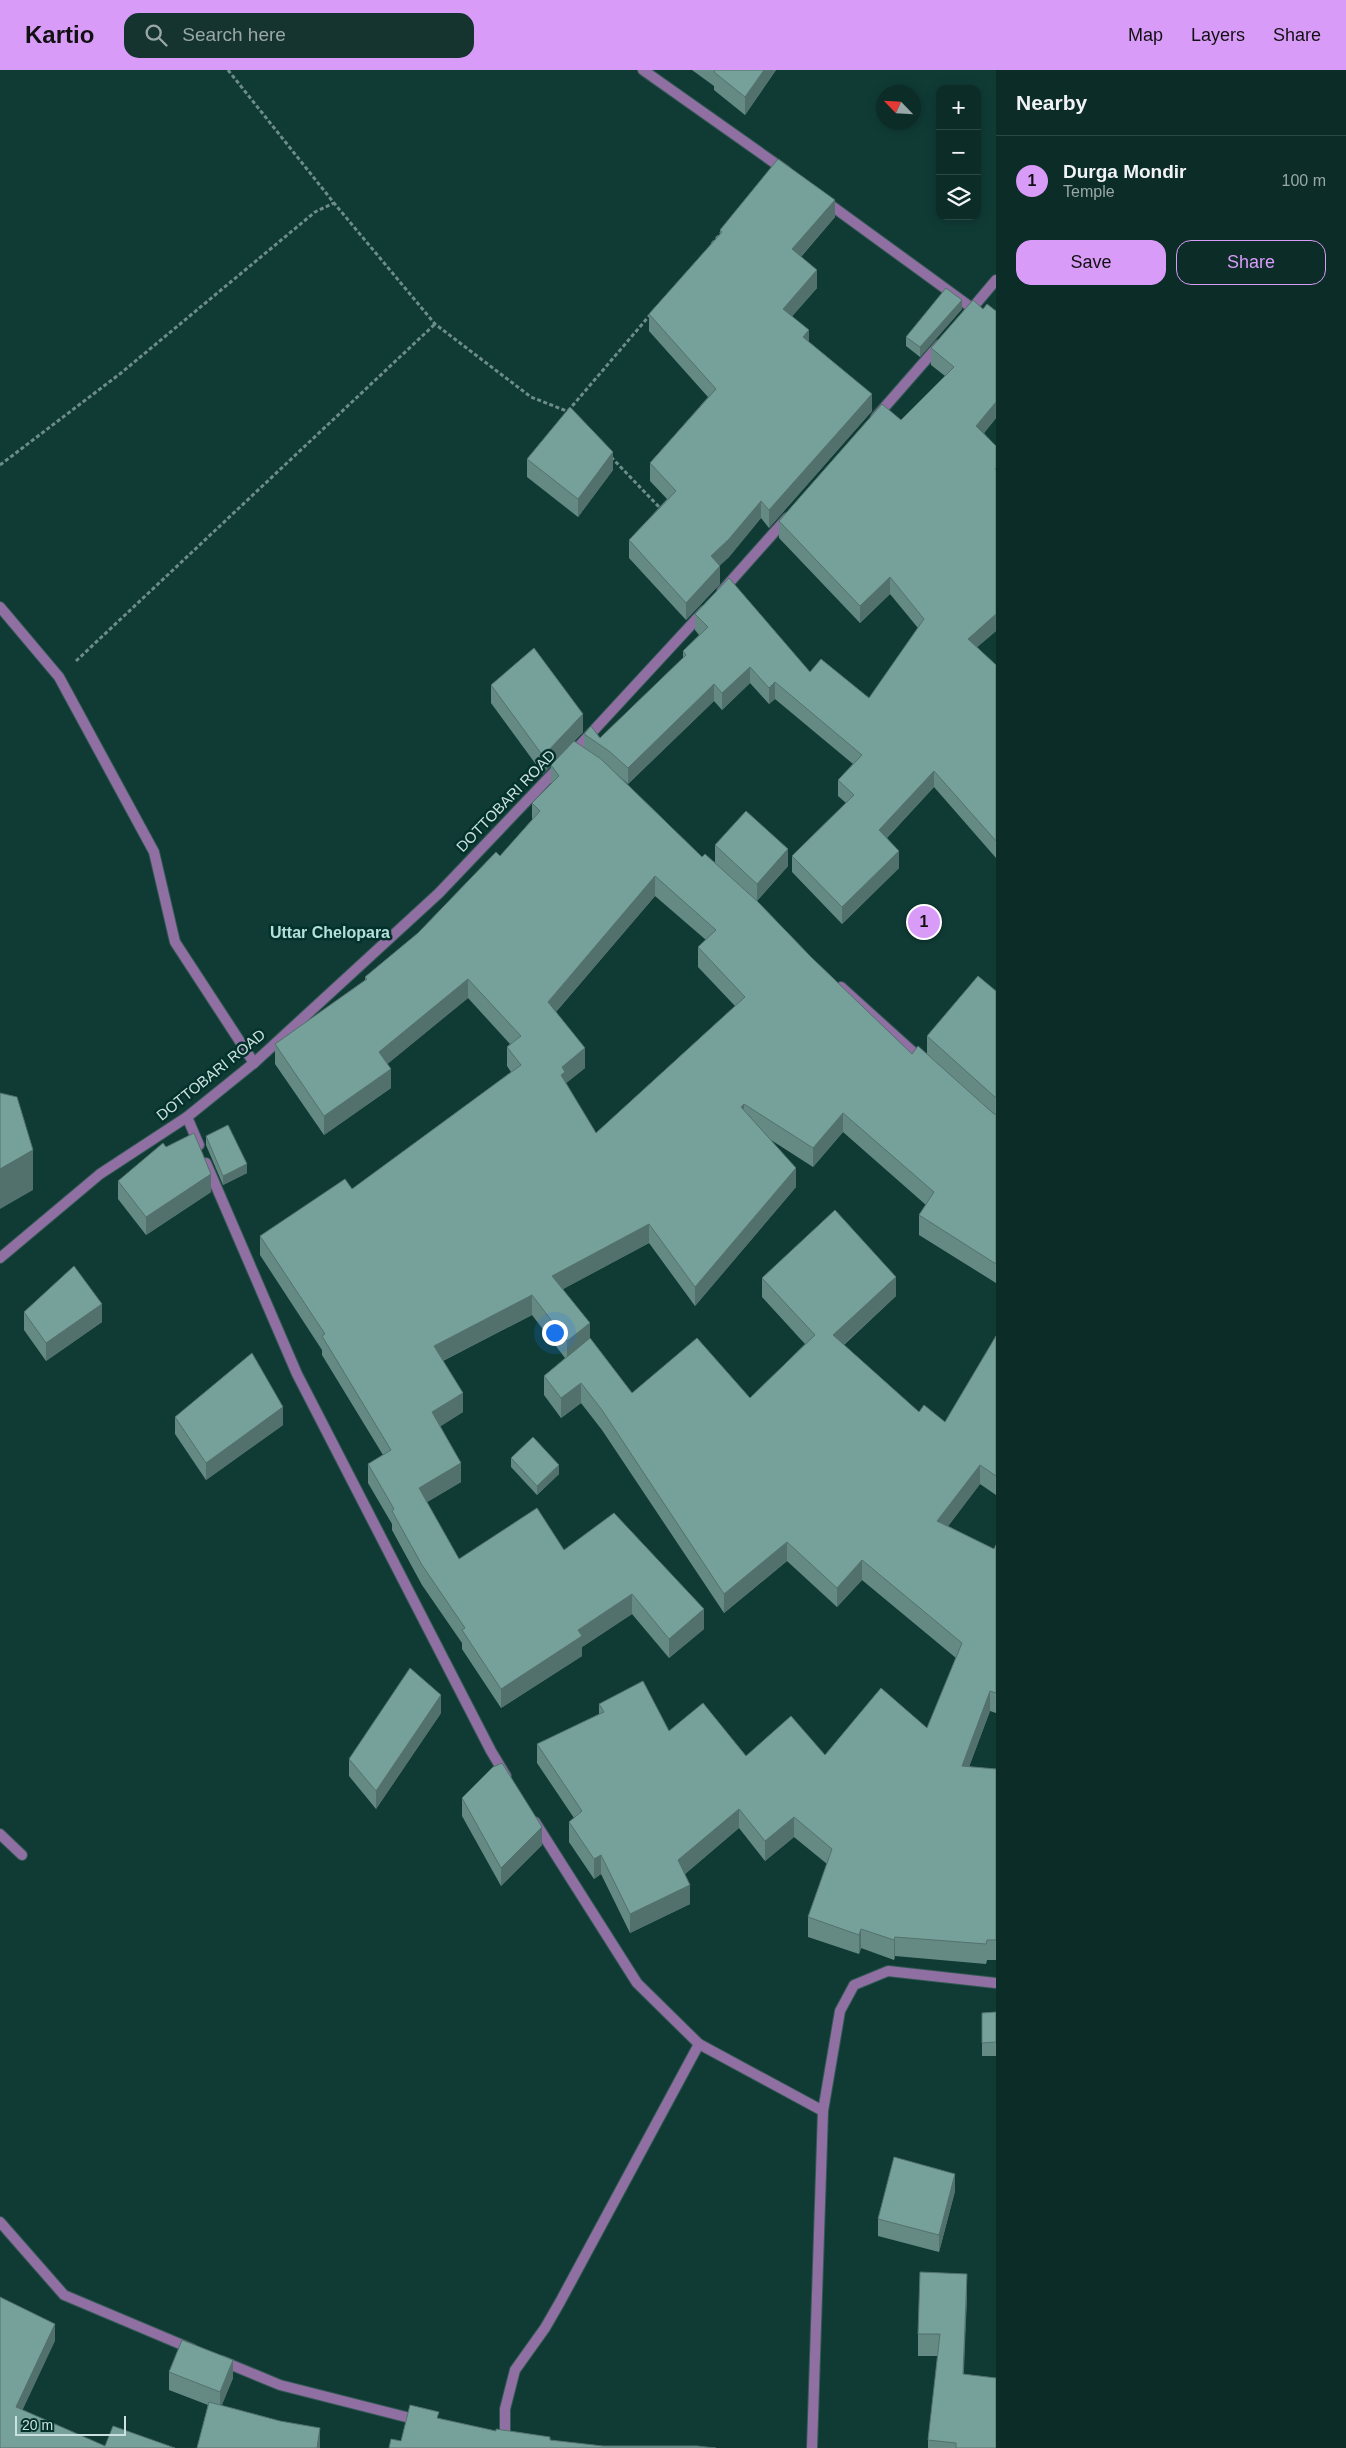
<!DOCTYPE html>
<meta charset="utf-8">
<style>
body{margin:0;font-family:Helvetica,sans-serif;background:#153430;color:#f1f3f6}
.controls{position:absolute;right:15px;top:15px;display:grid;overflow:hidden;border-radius:10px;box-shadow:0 2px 12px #0003}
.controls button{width:45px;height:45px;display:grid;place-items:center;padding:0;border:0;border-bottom:1px solid #2c4845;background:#0c2c28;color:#f1f3f6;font:25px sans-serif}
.compass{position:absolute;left:876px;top:15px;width:45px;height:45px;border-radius:50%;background:#0c2c28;box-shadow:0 2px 12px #0003;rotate:295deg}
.scale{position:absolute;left:15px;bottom:12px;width:111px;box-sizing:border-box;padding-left:5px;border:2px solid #cce1dd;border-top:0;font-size:14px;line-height:18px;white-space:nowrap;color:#cce1dd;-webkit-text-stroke:4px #03312b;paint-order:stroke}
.you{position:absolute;left:554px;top:1262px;width:18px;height:18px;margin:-12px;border:4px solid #fff;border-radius:50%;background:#1a73e8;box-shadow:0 0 0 8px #1a73e833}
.badge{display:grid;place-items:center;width:32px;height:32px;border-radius:50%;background:#d89bf8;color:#111;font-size:16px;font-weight:700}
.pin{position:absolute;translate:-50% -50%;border:2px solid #fff;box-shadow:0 1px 5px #0006}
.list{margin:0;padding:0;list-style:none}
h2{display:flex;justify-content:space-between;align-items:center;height:65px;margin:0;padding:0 20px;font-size:21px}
h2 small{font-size:16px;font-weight:400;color:#9aa7a8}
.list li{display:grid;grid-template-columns:32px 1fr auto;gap:15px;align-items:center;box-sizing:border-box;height:90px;padding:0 20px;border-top:1px solid #2c4845}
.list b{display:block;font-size:19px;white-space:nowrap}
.list p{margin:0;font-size:16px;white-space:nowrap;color:#9aa7a8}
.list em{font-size:16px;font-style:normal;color:#9aa7a8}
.actions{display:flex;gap:10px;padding:15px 20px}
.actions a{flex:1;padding:11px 0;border:1px solid #d89bf8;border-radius:15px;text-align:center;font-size:18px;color:#d89bf8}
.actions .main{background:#d89bf8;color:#111}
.icon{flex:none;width:28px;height:28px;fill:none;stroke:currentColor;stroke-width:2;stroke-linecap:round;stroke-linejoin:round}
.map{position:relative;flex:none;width:996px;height:2378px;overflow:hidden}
header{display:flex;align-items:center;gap:30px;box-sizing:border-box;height:70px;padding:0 25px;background:#d89bf8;color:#111}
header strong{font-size:24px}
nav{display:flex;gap:28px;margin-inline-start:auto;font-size:18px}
.search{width:350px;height:45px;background:#153430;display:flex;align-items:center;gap:12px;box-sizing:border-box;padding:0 18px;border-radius:15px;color:#9aa7a8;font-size:19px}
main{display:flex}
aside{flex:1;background:#0c2c28}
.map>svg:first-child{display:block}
</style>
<header>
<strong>Kartio</strong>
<div class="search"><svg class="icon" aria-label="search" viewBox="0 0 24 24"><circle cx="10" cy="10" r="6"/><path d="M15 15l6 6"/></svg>Search here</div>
<nav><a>Map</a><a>Layers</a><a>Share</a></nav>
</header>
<main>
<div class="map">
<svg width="996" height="2378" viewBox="0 0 996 2378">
<rect width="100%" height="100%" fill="#103b35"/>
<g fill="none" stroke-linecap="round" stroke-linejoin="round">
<defs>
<g id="minor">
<polyline points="643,0 786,101"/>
<polyline points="825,131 972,238"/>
<polyline points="0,537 59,607 154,782 175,872 254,993"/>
<polyline points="841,917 923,991"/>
<polyline points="187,1047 199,1075"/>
<polyline points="206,1093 297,1304 491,1681 506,1706"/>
<polyline points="535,1752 637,1913 699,1974 823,2041"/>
<polyline points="0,1764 22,1785"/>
<polyline points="0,2152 64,2225 192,2279"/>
<polyline points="222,2291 280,2315 418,2350"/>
<polyline points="505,2372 505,2339 515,2300 545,2258 560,2232 699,1974"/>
<polyline points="812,2378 823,2041 840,1941 854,1915 888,1901 996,1913"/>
</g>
<g id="tertiary">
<polyline points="969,242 996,210"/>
<polyline points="876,347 939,275"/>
<polyline points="722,521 787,448"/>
<polyline points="571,685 704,541"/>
<polyline points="0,1188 100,1104 187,1047 254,993 439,823 559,697"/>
</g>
</defs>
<use href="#minor" stroke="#325953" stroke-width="12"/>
<use href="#tertiary" stroke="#325953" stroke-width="12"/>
<g stroke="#6d8d88" stroke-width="3" stroke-dasharray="4 2.5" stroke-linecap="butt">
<polyline points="228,0 334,133 435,254 531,327 569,342"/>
<polyline points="712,174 722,162"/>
<polyline points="568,341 650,245"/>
<polyline points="611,387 662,440"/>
<polyline points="0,395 121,303 315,142 334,133"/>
<polyline points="76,591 435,254"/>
</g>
<use href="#minor" stroke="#906fa2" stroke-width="10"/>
<use href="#tertiary" stroke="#906fa2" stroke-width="10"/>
</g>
<g fill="#658a84" fill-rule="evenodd">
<polygon points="692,0 776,0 745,45 714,20 714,16"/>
<polygon points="835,147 801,187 817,218 792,246 809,272 872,341 769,458 761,448 729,487 719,496 720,514 686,550 629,488 629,470 667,429 650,411 650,393 708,327 649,261 649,244 720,164 720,160"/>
<polygon points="962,239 920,287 906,276 906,267"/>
<path d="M983,239L996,241V348L984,363L996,376V561L977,577L996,595V788L934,717L887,768L899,798L842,854L792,802V786L846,733L838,726V710L853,694L775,629L769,634L750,613L722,640L714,631L628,714L616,703L702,787L715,792V775L788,796L757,831L811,887L912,984H927V966L996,921V1213L919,1165V1145L926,1135L843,1062L813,1097L771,1070L796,1117L695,1236L649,1173L563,1219L590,1268L632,1323L750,1328L805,1274L762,1227V1208L896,1226L844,1275L919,1342L945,1352L996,1266V1425L980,1414L948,1456L994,1479L996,1475V1643L990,1641L969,1697L996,1699V1890H987L986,1894L895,1886L894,1890L861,1878L859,1884L808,1867V1847L827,1794L794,1767L765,1791L739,1758L685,1804L690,1834L630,1863L601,1804L594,1809L569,1772V1752L574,1748L537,1693V1674L599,1644V1634L669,1661L746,1686L825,1685L927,1658L956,1588L862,1510L837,1537L787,1491L724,1543L602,1360L581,1333L561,1348L544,1325V1306L565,1288L532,1245L443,1291L463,1342L440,1356L461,1412L427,1432L459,1489L564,1480L704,1559L669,1588L632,1544L582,1577V1586L501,1638L462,1579V1573L422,1515L392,1460V1454L368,1413V1394L383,1385L322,1285V1280L260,1185V1166L352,1119L511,1002L507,996V977L510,974L468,928L387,994L391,1018L324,1065L275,994V974L365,910V907L418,863L500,786L532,750V733L551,714V695L584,678V664L600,668L683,588V581L699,565L695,560V544L810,602L869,628L918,558L890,524L860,553L779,468V451L901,350L945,306L931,295V278ZM655,826L706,870L698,877V897L735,936L596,1063L566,1013L585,998L556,942Z"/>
<polygon points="527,389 613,400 578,447 527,407"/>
<polygon points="491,615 583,662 543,704 491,633"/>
<polygon points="206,1066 247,1103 223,1115 206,1075"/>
<polygon points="118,1111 211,1122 146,1165 118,1129"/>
<polygon points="24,1242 102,1252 46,1291 24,1260"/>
<polygon points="175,1347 283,1355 206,1410 175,1364"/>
<polygon points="511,1388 559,1404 537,1425 511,1397"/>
<polygon points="441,1643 376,1739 349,1706 349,1689"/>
<polygon points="462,1728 542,1775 501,1816 462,1746"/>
<polygon points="996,1942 996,1986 982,1986 982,1943"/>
<polygon points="955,2121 939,2182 878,2166 878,2149"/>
<polygon points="967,2226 963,2304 996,2378 928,2378 928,2370 938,2286 918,2286 918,2264"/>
<polygon points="169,2302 233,2308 221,2336 320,2376 320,2378 197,2378 208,2335 169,2320"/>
</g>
<g fill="#53716c">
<polygon points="764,0 776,0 745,45 745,27"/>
<polygon points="835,130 835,147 792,197 792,179"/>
<polygon points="817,200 817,218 783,257 783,239"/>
<polygon points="962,230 962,239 920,287 920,277"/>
<polygon points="809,260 809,278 803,267"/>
<polygon points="872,324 872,341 769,458 769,440"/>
<polygon points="996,332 996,348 976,373 976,356"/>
<polygon points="613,382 613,400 578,447 578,429"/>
<polygon points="761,431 761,448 729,487 711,504 711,486"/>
<polygon points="720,496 720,514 686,550 686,533"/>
<polygon points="890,507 890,524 860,553 860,536"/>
<polygon points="996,544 996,561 968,585 968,569"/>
<polygon points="750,597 750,613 722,640 722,623"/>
<polygon points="775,612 775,629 769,634 769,618"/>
<polygon points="714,614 714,631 628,714 628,698"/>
<polygon points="583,644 583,662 543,704 543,686"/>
<polygon points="934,701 934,717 879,776 879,760"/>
<polygon points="788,779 788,796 757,831 757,814"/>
<polygon points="899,781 899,798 842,854 842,837"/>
<polygon points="655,806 655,826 548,951 548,932"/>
<polygon points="468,909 468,928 379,1001 379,982"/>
<polygon points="585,978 585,998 565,1014 561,1024 562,997"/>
<polygon points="391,999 391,1018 324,1065 324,1046"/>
<polygon points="744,1034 744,1053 741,1037"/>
<polygon points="843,1043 843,1062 813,1097 813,1078"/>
<polygon points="33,1080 33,1120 0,1139 0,1099"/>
<polygon points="247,1094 247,1103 223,1115 223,1106"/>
<polygon points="796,1098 796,1117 695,1236 695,1217"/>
<polygon points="211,1104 211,1122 146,1165 146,1147"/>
<polygon points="649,1154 649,1173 552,1225 552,1206"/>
<polygon points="896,1207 896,1226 833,1284 833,1265"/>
<polygon points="532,1225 532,1245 434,1295 434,1276"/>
<polygon points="102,1234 102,1252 46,1291 46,1273"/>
<polygon points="590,1253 590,1273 567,1291 567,1271"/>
<polygon points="581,1313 581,1333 561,1348 561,1328"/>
<polygon points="463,1323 463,1342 432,1362 432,1342"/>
<polygon points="283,1337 283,1355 206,1410 206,1393"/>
<polygon points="461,1393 461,1412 419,1437 419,1418"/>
<polygon points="559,1395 559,1404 537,1425 537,1416"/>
<polygon points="980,1395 980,1414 937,1471 937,1451"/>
<polygon points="787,1472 787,1491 724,1543 724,1524"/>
<polygon points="862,1490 862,1510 837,1537 837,1518"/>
<polygon points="632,1524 632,1544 582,1577 582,1586 501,1638 501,1619 578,1560"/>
<polygon points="704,1539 704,1559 669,1588 669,1569"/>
<polygon points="990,1621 990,1641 962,1715 962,1696"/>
<polygon points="441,1625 441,1643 376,1739 376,1721"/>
<polygon points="739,1739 739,1758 678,1810 678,1790"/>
<polygon points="794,1747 794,1767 765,1791 765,1771"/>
<polygon points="542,1757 542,1775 501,1816 501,1798"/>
<polygon points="601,1785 601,1804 594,1809 594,1789"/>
<polygon points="690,1815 690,1834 630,1863 630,1844"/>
<polygon points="861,1859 861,1878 859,1884 859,1865"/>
<polygon points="895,1867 895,1886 894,1890 894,1870"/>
<polygon points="955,2104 955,2121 939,2182 939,2165"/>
<polygon points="967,2204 967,2226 963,2326 963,2304"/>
<polygon points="55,2254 55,2271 16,2354 16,2337"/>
<polygon points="233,2290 233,2308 220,2340 220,2322"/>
<polygon points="320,2358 320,2378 317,2378"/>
</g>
<g fill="#76a19a" stroke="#53716c" fill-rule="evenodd">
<polygon points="715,0 764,0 745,27 714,2"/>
<polygon points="778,89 835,130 792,179 817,200 783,239 809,260 803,267 872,324 769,440 761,431 729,469 711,486 720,496 686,533 629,470 676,421 650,393 716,319 649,244 722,162 720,160"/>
<polygon points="946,218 962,230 920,277 906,267"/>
<polygon points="973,230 983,239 987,234 996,241 996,332 976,356 996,376 996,398 995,399 996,400 996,544 968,569 996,595 996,771 934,701 879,760 899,781 842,837 792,786 854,725 838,710 862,685 775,612 769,618 750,597 722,623 714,614 628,698 609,681 584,664 591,656 600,668 686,585 683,581 708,557 695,544 729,508 810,602 821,589 869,628 924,549 890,507 860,536 779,451 882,334 901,350 954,297 931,278"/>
<polygon points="570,337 613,382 578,429 527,389"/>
<polygon points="534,578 583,644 543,686 491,615"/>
<path d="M574,671L601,689L702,787L705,784L757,831L811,887L912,984L918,976L994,1044H996V1194L919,1145L934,1122L843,1043L813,1078L744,1034L741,1037L796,1098L695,1217L649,1154L552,1206L590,1253L567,1271L532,1225L434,1276L463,1323L432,1342L461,1393L419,1418L459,1489L537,1438L564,1480L614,1443L704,1539L669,1569L632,1524L578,1560L582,1566L501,1619L462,1560L465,1558L422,1495L392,1441L394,1439L368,1394L391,1380L322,1266L325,1264L260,1166L345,1109L352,1119L521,995L507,977L521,966L468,909L379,982L391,999L324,1046L275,974L367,909L365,907L418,863L496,782L500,786L540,741L532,733L559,706L551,695ZM655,806L716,860L698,877L745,927L596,1063L561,1005L565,1002L562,997L585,978L548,932Z"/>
<polygon points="746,741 788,779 757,814 715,775"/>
<polygon points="978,906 996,921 996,1028 927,966"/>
<polygon points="0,1023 17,1027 33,1080 0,1099"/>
<polygon points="228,1055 247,1094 223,1106 206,1066"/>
<polygon points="194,1063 211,1104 146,1147 118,1111 163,1073 166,1077"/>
<polygon points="835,1140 896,1207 833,1265 919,1342 924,1335 945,1352 996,1266 996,1406 980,1395 937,1451 994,1479 996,1475 996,1623 990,1621 962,1696 996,1699 996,1870 987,1870 986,1874 895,1867 894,1870 861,1859 859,1865 808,1847 832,1779 794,1747 765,1771 739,1739 678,1790 690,1815 630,1844 601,1785 594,1789 569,1752 582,1741 537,1674 604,1642 599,1634 643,1611 669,1661 703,1633 746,1686 791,1646 825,1685 881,1618 927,1658 962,1573 862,1490 837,1518 787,1472 724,1524 602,1340 581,1313 561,1328 544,1306 590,1268 632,1323 697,1268 750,1328 815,1265 762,1208"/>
<polygon points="74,1196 102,1234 46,1273 24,1242"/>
<polygon points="252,1283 283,1337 206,1393 175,1347"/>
<polygon points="533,1367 559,1395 537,1416 511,1388"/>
<polygon points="410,1598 441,1625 376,1721 349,1689"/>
<polygon points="502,1693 542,1757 501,1798 462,1728 493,1697"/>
<polygon points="996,1942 996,1972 982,1973 982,1943"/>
<polygon points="894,2087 955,2104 939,2165 878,2149"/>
<polygon points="920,2202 967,2204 963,2304 996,2308 996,2378 956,2378 956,2373 928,2370 940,2264 918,2264"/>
<polygon points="0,2227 55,2254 16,2337 105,2376 113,2356 175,2378 0,2378"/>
<polygon points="182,2270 233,2290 220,2322 169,2302"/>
<polygon points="209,2332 280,2351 320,2358 317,2378 197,2378"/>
<polygon points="410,2335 439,2342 437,2348 496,2361 496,2359 550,2367 550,2370 603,2376 697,2376 716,2378 389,2378 391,2369 401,2371"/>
</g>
<g text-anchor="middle" stroke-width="5" stroke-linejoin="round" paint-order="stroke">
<g font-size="15" fill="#cce1dd" stroke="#03312b">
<text transform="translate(506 731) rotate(-46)" y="5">DOTTOBARI ROAD</text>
<text transform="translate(211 1005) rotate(-39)" y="5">DOTTOBARI ROAD</text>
</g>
<g font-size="16" font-weight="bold" fill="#b3e0d8" stroke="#03312b">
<text x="330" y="868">Uttar Chelopara</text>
</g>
</g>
</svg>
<div class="controls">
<button>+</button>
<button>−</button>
<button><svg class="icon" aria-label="layers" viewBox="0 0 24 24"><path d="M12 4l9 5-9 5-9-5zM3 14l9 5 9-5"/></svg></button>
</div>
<svg class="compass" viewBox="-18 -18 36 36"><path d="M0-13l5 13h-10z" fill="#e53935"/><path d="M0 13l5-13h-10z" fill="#9aa7a8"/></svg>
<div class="scale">20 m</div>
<div class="you"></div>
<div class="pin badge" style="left:924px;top:852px">1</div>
</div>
<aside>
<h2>Nearby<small></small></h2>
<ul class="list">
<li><span class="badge">1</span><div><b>Durga Mondir</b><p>Temple</p></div><em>100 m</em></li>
</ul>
<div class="actions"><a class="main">Save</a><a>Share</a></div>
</aside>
</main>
